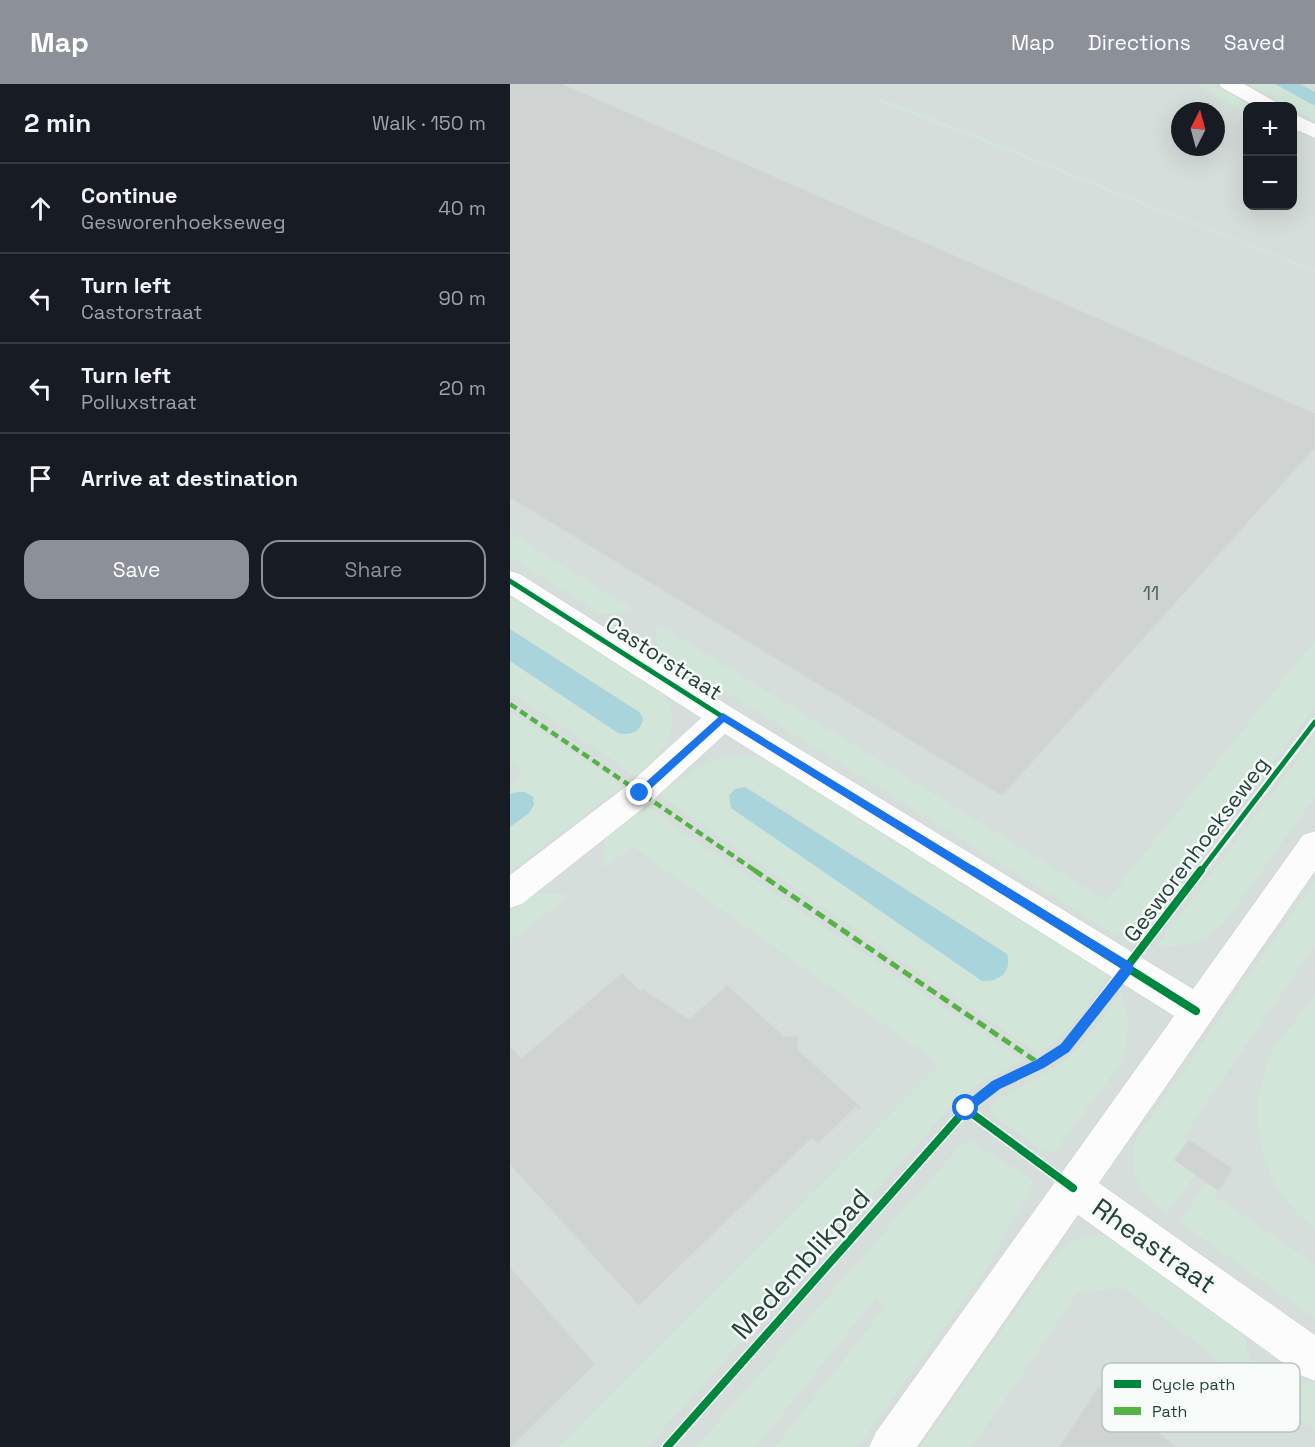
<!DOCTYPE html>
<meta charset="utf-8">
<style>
body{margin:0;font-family:"Space Grotesk",sans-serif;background:#242831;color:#f1f3f6}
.controls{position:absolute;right:18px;top:18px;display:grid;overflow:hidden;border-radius:12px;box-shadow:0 6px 24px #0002}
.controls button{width:54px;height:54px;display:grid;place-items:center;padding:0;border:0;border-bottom:2px solid #363941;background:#171b24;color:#f1f3f6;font:30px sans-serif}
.compass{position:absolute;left:661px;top:18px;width:54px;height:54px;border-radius:50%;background:#171b24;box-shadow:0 6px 24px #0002;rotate:6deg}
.stop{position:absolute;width:18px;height:18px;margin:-14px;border:4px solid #1a73e8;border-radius:50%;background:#fff}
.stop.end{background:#1a73e8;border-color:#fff;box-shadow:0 2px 6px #0008}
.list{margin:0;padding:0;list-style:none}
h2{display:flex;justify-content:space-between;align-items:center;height:78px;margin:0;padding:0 24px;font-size:26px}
h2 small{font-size:20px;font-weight:400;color:#9ea1a6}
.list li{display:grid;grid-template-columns:39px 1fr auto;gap:18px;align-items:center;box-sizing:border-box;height:90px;padding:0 24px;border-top:2px solid #363941}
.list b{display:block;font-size:22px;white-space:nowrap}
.list p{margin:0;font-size:20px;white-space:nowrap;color:#9ea1a6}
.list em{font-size:20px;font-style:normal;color:#9ea1a6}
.actions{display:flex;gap:12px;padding:18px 24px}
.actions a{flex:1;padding:14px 0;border:2px solid #8c9099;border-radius:18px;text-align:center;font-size:21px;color:#8c9099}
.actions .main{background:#8c9099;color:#fff}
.icon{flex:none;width:33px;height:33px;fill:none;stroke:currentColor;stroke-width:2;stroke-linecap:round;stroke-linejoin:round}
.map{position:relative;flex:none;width:805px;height:1363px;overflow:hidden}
header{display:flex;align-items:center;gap:36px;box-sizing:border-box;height:84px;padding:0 30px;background:#8c9099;color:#fff}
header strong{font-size:28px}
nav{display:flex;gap:33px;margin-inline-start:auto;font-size:21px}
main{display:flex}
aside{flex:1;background:#171b24}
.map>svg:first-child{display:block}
</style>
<header>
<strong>Map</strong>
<nav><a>Map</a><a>Directions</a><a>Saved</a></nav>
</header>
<main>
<aside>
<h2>2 min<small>Walk · 150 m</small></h2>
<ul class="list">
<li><svg class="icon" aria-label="ahead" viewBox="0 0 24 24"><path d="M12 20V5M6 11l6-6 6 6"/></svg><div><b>Continue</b><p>Gesworenhoekseweg</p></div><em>40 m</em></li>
<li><svg class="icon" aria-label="left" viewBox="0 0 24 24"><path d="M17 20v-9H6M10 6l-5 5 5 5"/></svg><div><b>Turn left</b><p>Castorstraat</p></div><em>90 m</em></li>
<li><svg class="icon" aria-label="left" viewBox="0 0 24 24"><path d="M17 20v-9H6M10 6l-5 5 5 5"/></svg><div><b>Turn left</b><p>Polluxstraat</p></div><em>20 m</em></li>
<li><svg class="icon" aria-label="arrive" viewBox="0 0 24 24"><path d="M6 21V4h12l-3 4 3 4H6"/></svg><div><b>Arrive at destination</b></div></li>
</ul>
<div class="actions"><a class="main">Save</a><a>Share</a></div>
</aside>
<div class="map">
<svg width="805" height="1363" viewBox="0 0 805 1363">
<rect width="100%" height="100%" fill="#e8edeb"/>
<path fill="#d6dedb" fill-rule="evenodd" d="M0,0H805V1363H0ZM738,22H782V122H738ZM670,27H706V63H670Z"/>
<g fill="#d1e6d8" fill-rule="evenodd">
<polygon points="685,0 702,0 742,22 738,22 737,30"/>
<polygon points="739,0 765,0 805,22 805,37"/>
<polygon points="370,14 805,186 805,188 367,16"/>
<polygon points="0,449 123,525 118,528 91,530 0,473"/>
<path d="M0,508L150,605C178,642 154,669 124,693L105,677L0,608V577L108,649L118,650L133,639V634L129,628L0,545Z"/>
<polygon points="149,541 597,817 805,556 805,623 624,859 601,848 148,565 146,544"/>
<path d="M0,627L92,687L111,703L0,787V743C10,736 23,730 24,717L7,708L0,710V701L9,698L11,684L0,676Z"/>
<path d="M805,653V713L712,841C692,859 672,863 646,863Z"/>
<path d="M241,672L263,677L599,891C578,919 559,952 528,969L172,727L151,710C182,686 201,672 241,672ZM225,705L243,706L497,870C504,892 489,894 472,897L221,724L219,711Z"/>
<polygon points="138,721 158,738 512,976 469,999 441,1022 137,1363 49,1363 430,980 122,762 94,784 95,754"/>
<path d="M805,797V860L674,1052L679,1056L666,1076L685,1090L657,1130C629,1110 614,1083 629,1050Z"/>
<polygon points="25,809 60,811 0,857 0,828"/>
<path d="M611,909L619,941L613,976L546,1066L541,1068L531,1065L482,1030L480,1022C501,1005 526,997 547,982C574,964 591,934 611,909Z"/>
<path d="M805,911V1144C752,1108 735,1033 759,975C768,956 792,929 805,911Z"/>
<polygon points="460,1057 524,1097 476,1186 347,1363 265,1363 376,1223 366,1214 245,1363 186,1363 452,1060"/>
<polygon points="697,1098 708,1106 705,1112 805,1181 805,1234 670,1138"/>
<polygon points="584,1151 597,1151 730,1234 740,1277 732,1292 613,1204 568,1208 462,1363 410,1363 543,1174 561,1158"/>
<polygon points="805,1298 805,1346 766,1317 775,1302"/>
</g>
<g fill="#a9d4db">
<polygon points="765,0 790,0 805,8 805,22"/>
<path d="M0,545L129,628L133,634C131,648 120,652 108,649L0,577Z"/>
<path d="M235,703L497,870C502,888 489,898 472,897L221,724L219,711L225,705Z"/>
<polygon points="7,708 15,708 23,713 24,721 19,729 0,743 0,710"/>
</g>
<g fill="#cfd4d2" stroke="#d1d6d4" stroke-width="1.5">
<polygon points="0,0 51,0 805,330 805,366 803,365 492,711 0,413"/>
<polygon points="112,890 131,908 133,906 179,936 215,904 215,900 274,953 287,953 287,966 350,1023 349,1025 346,1022 308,1059 301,1054 129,1221 0,1080 0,963 11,975"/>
<polygon points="679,1056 722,1085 708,1106 665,1076"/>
<polygon points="0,1184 84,1280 0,1363"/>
<polygon points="589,1303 666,1363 550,1363"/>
</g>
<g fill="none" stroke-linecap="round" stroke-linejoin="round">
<defs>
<g id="street">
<polygon points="709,0 734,0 766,18 769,22 745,22 712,4"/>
<polygon points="782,29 805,40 805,54 782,44"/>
<polygon points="0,487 10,490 224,625 683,905 793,751 805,747 805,787 589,1099 805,1251 805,1297 790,1291 568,1131 407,1363 359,1363 366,1348 664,932 215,650 141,718 12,820 0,824 0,791 119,700 191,634 0,511"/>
</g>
</defs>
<use href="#street" stroke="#c5cac8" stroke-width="1"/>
<use href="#street" fill="#fcfcfc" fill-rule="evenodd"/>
<polyline stroke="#55b346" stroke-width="4.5" stroke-dasharray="8 4.5" stroke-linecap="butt" points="0,620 247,788"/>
<polyline stroke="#55b346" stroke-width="5" stroke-dasharray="10 5" stroke-linecap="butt" points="244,786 530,980"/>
<defs>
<g id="cycleway-far1">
<polyline points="0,497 213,633 464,788"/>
<polyline points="690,788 805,638"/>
</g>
<g id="cycleway">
<polyline points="462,786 686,927"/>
<polyline points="456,1025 563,1104"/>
<polyline points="157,1363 456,1025 486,1001 530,980 555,964 691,786"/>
</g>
</defs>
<use href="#cycleway-far1" stroke="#f7fbf9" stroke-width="9"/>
<use href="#cycleway" stroke="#f7fbf9" stroke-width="11"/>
<use href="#cycleway-far1" stroke="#00873e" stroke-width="5"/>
<use href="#cycleway" stroke="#00873e" stroke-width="8"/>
</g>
<polygon fill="#1a73e8" points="213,629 623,880 623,887 559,968 534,984 490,1005 460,1028 452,1028 452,1021 482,997 526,976 551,960 611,884 214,638 134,711 127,711 127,706"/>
<g text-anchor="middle" stroke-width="5" stroke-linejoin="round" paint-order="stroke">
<g font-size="20" fill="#506761">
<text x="641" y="516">11</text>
</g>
<g font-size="22" fill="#24423a" stroke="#f7fbf9">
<text transform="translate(154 574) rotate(33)" y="8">Castorstraat</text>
<text transform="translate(686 765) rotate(-53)" y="8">Gesworenhoekseweg</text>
</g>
<g font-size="27" fill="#24423a" stroke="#f7fbf9">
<text transform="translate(644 1162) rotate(35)" y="9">Rheastraat</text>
<text transform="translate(291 1180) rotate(-48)" y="9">Medemblikpad</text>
</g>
</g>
<rect x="592" y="1279" width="198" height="69" rx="9" fill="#f7fbf9" stroke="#b8c4c0" stroke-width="1.5"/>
<rect x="604" y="1296" width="27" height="8" fill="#00873e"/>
<rect x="604" y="1323" width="27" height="8" fill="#55b346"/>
<g font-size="16" fill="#24423a">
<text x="642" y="1306">Cycle path</text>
<text x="642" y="1333">Path</text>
</g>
</svg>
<div class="controls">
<button>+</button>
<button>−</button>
</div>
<svg class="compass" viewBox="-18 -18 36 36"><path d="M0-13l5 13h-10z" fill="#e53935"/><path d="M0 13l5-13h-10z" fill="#9ea1a6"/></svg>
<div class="stop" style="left:456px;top:1024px"></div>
<div class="stop end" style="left:130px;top:709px"></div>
</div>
</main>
